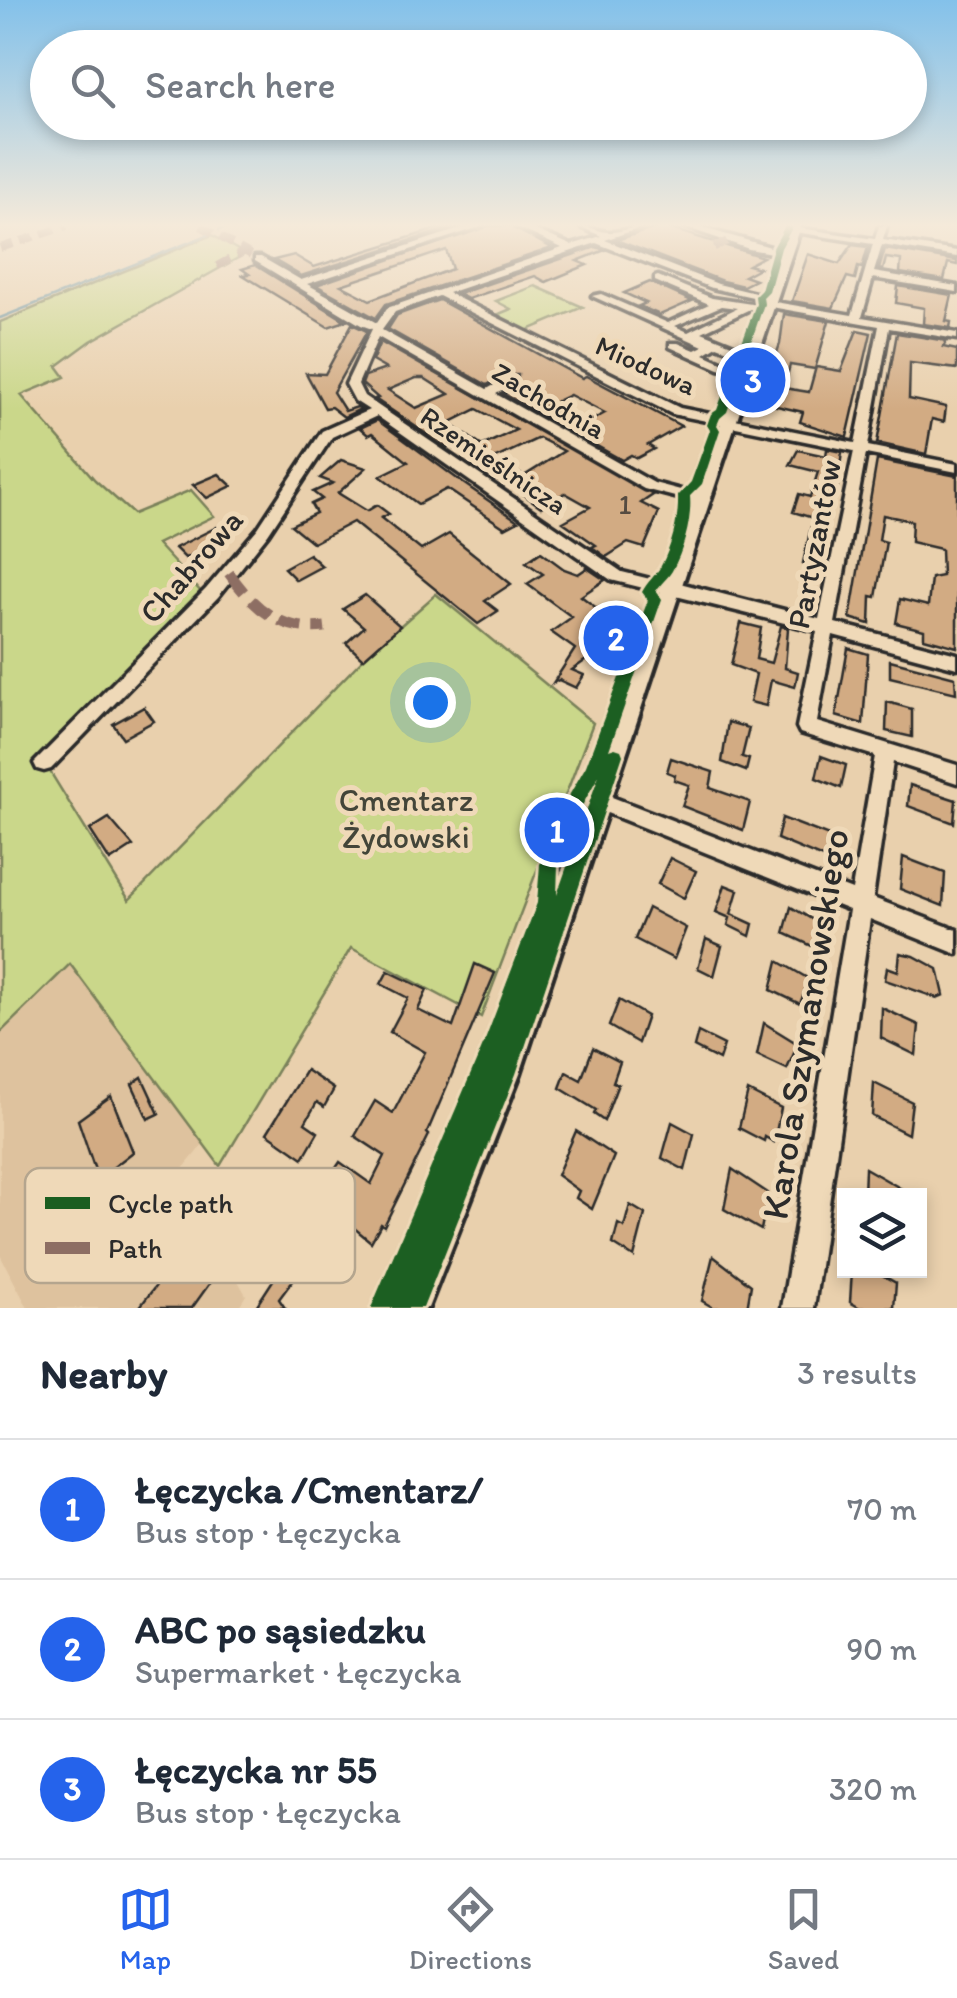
<!DOCTYPE html>
<meta charset="utf-8">
<style>
body{margin:0;font-family:Itim,sans-serif;background:#f2f2f3;color:#1f2937}
.controls{position:absolute;right:30px;bottom:30px;display:grid;overflow:hidden;border-radius:0px;box-shadow:0 5px 15px #0003}
.controls button{width:90px;height:90px;display:grid;place-items:center;padding:0;border:0;border-bottom:2px solid #e0e1e3;background:#fff;color:#1f2937;font:50px sans-serif}
.you{position:absolute;left:430px;top:702px;width:35px;height:35px;margin:-25px;border:8px solid #fff;border-radius:50%;background:#1a73e8;box-shadow:0 0 0 15px #1a73e833}
.badge{display:grid;place-items:center;width:65px;height:65px;border-radius:50%;background:#2563eb;color:#fff;font-size:32px;font-weight:700}
.pin{position:absolute;translate:-50% -50%;border:5px solid #fff;box-shadow:0 2px 10px #0006}
.list{margin:0;padding:0;list-style:none}
h2{display:flex;justify-content:space-between;align-items:center;height:130px;margin:0;padding:0 40px;font-size:42px}
h2 small{font-size:32px;font-weight:400;color:#747a83}
.list li{display:grid;grid-template-columns:65px 1fr auto;gap:30px;align-items:center;box-sizing:border-box;height:140px;padding:0 40px;border-top:2px solid #e0e1e3}
.list b{display:block;font-size:38px;white-space:nowrap}
.list p{margin:0;font-size:32px;white-space:nowrap;color:#747a83}
.list em{font-size:32px;font-style:normal;color:#747a83}
.icon{flex:none;width:55px;height:55px;fill:none;stroke:currentColor;stroke-width:2;stroke-linecap:round;stroke-linejoin:round}
.map{position:relative;flex:none;width:957px;height:1308px;overflow:hidden}
.search{position:absolute;background:#fff;box-shadow:0 5px 15px #0003;left:30px;right:30px;top:30px;height:110px;display:flex;align-items:center;gap:25px;box-sizing:border-box;padding:0 35px;border-radius:55px;color:#747a83;font-size:38px}
.sheet{height:550px;background:#fff}
nav{display:flex;justify-content:space-around;align-items:center;box-sizing:border-box;height:140px;border-top:2px solid #e0e1e3;background:#fff;font-size:28px;color:#747a83}
nav a{display:grid;justify-items:center;gap:5px}
nav .on{color:#2563eb}
.map>svg:first-child{display:block}
</style>
<div class="map">
<svg width="957" height="1308" viewBox="0 0 957 1308">
<rect width="100%" height="100%" fill="#e9d0ad"/>
<filter id="ink" filterUnits="userSpaceOnUse"><feTurbulence type="fractalNoise" baseFrequency=".01" numOctaves="2"/><feDisplacementMap in="SourceGraphic" scale="20" xChannelSelector="R" yChannelSelector="G"/><feConvolveMatrix kernelMatrix="1 2 1 2 8 2 1 2 1" color-interpolation-filters="sRGB"/></filter>
<g filter="url(#ink)">
<polygon fill="#dec29e" points="70,963 204,1143 178,1175 246,1295 238,1308 28,1308 0,1255 0,1033"/>
<g fill="#cad78a" stroke="#7a815a" stroke-width="2.5">
<polygon points="212,235 245,254 91,341 57,366 65,377 21,395 95,480 133,514 191,490 214,516 157,544 202,593 41,757 129,900 363,659 436,594 593,723 481,1017 351,948 220,1166 70,964 0,1033 0,322"/>
<polygon points="535,286 583,307 526,331 494,316 511,309 496,301"/>
</g>
<g fill="none" stroke-linecap="round" stroke-linejoin="round">
<g stroke="#65909f" stroke-width="2.5">
<polyline points="219,230 228,226"/>
<polyline points="0,318 210,234"/>
</g>
</g>
<g fill="#d2ab83" stroke="#2b2b2b" stroke-width="2.5" fill-rule="evenodd">
<polygon points="446,226 456,226 301,276 274,260 294,255 314,267"/>
<path d="M487,226H510L552,248L386,304L376,318L316,285ZM446,250L452,269L370,300L341,285Z"/>
<polygon points="662,226 763,257 748,265 759,268 744,276 755,280 743,286 722,281 616,240"/>
<polygon points="852,245 868,247 862,268 858,267 855,279 847,277 833,308 792,301 808,254 839,264"/>
<polygon points="596,247 605,250 577,261 587,265 546,282 535,276 468,299 458,294"/>
<polygon points="885,249 957,261 957,265 948,263 944,280 900,273 901,260 886,258 883,270 879,269"/>
<polygon points="255,265 346,321 328,327 243,275 249,274 242,269"/>
<polygon points="650,282 654,284 692,301 660,315 639,306 646,303 624,293"/>
<polygon points="898,286 952,295 946,321 951,322 950,328 923,324 924,308 896,303"/>
<path d="M439,300L582,378L586,376L681,426L648,445L654,449L637,458L631,455L622,460L504,394L517,387L518,375H505L487,385L388,329L397,315ZM570,395L605,413L579,427L544,407Z"/>
<polygon points="784,314 829,321 815,369 790,365 784,388 809,392 816,367 841,371 857,330 871,333 847,437 800,422 803,412 772,405 777,395 763,392 780,344"/>
<polygon points="352,324 367,331 333,392 345,411 357,407 361,409 344,417 331,407 325,408 306,373 325,374"/>
<polygon points="897,333 947,341 943,347 957,350 957,369 910,363 909,399 946,407 944,422 932,419 926,454 877,443"/>
<path d="M380,342L653,495L641,503L659,512L644,548L628,543L606,557L592,547L596,545L563,522L590,507L565,493L541,507L492,472L498,463L524,476L564,451L539,438L481,465L451,446L447,448L375,399L378,398L362,384L365,376L386,369L372,361ZM416,378H424L449,394L416,408L388,390ZM477,409L516,430L482,446L449,423Z"/>
<polygon points="377,420 463,483 518,521 505,528 447,489 418,504 380,476 408,462 372,433 368,435 360,428"/>
<polygon points="827,449 842,452 837,489 827,487 816,519 793,512 799,494 810,497 818,472 790,465 798,450 826,456"/>
<polygon points="341,460 366,468 338,493 367,511 377,505 389,514 381,518 421,550 449,534 511,584 485,601 498,611 478,624 353,522 313,543 291,525 316,513 311,504 322,499 313,492 333,483 320,478"/>
<polygon points="877,460 957,476 957,647 924,638 924,630 896,623 900,599 928,606 931,578 942,576 941,549 911,542 912,521 883,515 879,540 886,542 876,597 871,596 870,624 850,618"/>
<polygon points="219,474 232,486 207,498 193,485"/>
<polygon points="217,527 227,537 185,558 175,548"/>
<polygon points="811,527 828,531 815,566 803,563"/>
<polygon points="541,552 564,569 578,574 587,568 605,580 581,596 616,623 612,626 623,634 572,670 584,675 576,688 559,680 553,683 575,649 551,632 572,617 527,584 543,574 526,562"/>
<polygon points="309,554 322,566 296,580 284,568"/>
<polygon points="365,595 400,626 363,659 346,643 364,627 343,609"/>
<polygon points="741,623 761,628 756,659 771,663 781,626 788,628 785,668 798,672 795,687 771,680 766,706 750,702 756,674 731,665"/>
<polygon points="848,648 868,654 863,724 836,716"/>
<polygon points="890,660 955,677 956,693 890,677"/>
<polygon points="887,702 912,709 912,737 886,731"/>
<polygon points="144,707 154,721 123,738 113,724"/>
<polygon points="728,722 749,728 742,757 749,759 746,771 722,762"/>
<polygon points="821,756 846,765 841,788 816,778"/>
<polygon points="671,758 713,772 710,788 750,802 743,830 682,806 689,785 674,780 675,775 667,772"/>
<polygon points="910,785 956,800 954,823 908,806"/>
<polygon points="109,818 133,846 110,861 90,830"/>
<polygon points="782,818 829,836 825,859 777,839"/>
<polygon points="903,857 945,873 943,906 900,889"/>
<polygon points="670,858 696,871 684,898 658,884"/>
<polygon points="725,885 738,890 731,914 753,924 750,936 728,925 730,918 716,912"/>
<polygon points="791,907 820,924 812,946 784,933"/>
<polygon points="648,908 686,928 674,959 635,939"/>
<polygon points="706,939 722,946 714,976 698,968"/>
<polygon points="900,953 914,956 938,969 944,995 937,998 885,980 887,967 898,971"/>
<polygon points="778,961 809,979 800,1004 771,990"/>
<polygon points="475,964 495,973 427,1133 429,1135 384,1226 381,1224 371,1242 341,1217 344,1212 339,1208 347,1195 328,1180 340,1162 371,1184 385,1156 355,1136 375,1101 393,1113 425,1052 390,1032 408,998 381,984 388,971 427,990 418,1010 453,1027"/>
<polygon points="619,1000 647,1016 638,1043 609,1026"/>
<polygon points="882,1008 919,1025 916,1055 881,1038"/>
<polygon points="764,1023 798,1044 787,1069 757,1055"/>
<polygon points="698,1032 724,1045 719,1060 694,1047"/>
<polygon points="593,1048 620,1062 613,1082 618,1084 604,1121 594,1114 596,1110 560,1088 566,1072 581,1080"/>
<polygon points="306,1070 334,1089 324,1107 317,1102 305,1123 318,1132 303,1158 267,1133"/>
<polygon points="142,1077 159,1114 148,1119 132,1084"/>
<polygon points="874,1083 912,1102 908,1134 872,1116"/>
<polygon points="748,1091 781,1108 774,1142 765,1137 764,1141 739,1128"/>
<polygon points="111,1096 133,1152 98,1179 78,1120"/>
<polygon points="672,1122 694,1134 685,1170 662,1158"/>
<polygon points="576,1131 614,1156 592,1209 576,1198 579,1191 557,1175"/>
<polygon points="865,1168 914,1196 864,1196"/>
<polygon points="732,1169 768,1193 761,1230 724,1209"/>
<polygon points="630,1205 645,1214 634,1257 613,1244 618,1224 624,1227"/>
<polygon points="201,1226 212,1238 196,1261 212,1280 192,1308 139,1308"/>
<polygon points="713,1256 751,1285 747,1308 714,1308 702,1301"/>
<polygon points="281,1268 293,1280 279,1299 285,1308 255,1308"/>
<polygon points="852,1270 873,1270 896,1283 894,1308 860,1308 850,1302"/>
</g>
<g fill="none" stroke-linecap="round" stroke-linejoin="round">
<defs>
<g id="minor">
<path d="M469,226H483L307,284L377,323L387,308L562,248L514,226H526L571,245L601,236L579,226C590,226 602,233 612,232C624,231 634,226 646,226L605,240L718,284L776,298L771,301L712,288L596,243L448,293L680,408L855,443L879,326L771,307L767,312L750,309L702,332L756,354V358L752,359L717,346L704,354L726,364L750,370V374L746,375L719,369L670,347V343H678L695,350L703,346L592,296L601,294L668,323L709,304L655,281V277L658,276L712,298L765,306L769,301L852,315L873,244L795,232L792,227L875,239L879,226H887L883,240L957,251V257L882,245L874,272L957,286V292L873,278L862,317L957,333V339L889,328L868,446L957,464V472L866,454L835,623L957,654V668L833,635L817,722L957,765V783L893,762L873,898L957,930V954L870,919L814,1308H782L849,910L592,807L589,801L592,795L599,792L852,890L875,756L800,733L797,727L817,631L611,580L377,416L332,437L268,534L218,597L51,769L44,771L37,769L34,763L206,589L258,528L322,431L369,410L355,401L346,384L372,329L361,325L255,261V257H261L301,280ZM439,296L672,414L854,451L819,619L672,581L666,583L622,572L364,396L358,384L378,337L644,489L702,504L707,503V497L654,483L496,394L515,384V378H507L487,389L382,330L395,312ZM721,306L737,308L688,332L675,326Z"/>
<polygon points="682,226 696,226 792,253 787,256 749,249"/>
</g>
<polygon id="major" points="791,226 801,226 520,1074 428,1308 392,1308 490,1073"/>
</defs>
<use href="#minor" stroke="#2b2b2b" stroke-width="7"/>
<use href="#major" stroke="#2b2b2b" stroke-width="8"/>
<use href="#minor" fill="#efd9b8" fill-rule="evenodd"/>
<use href="#major" fill="#efd9b8" fill-rule="evenodd"/>
<g stroke="#8d6e63" stroke-width="8" stroke-dasharray="14 8" stroke-linecap="butt">
<polyline points="201,226 258,259"/>
<polyline points="714,247 730,240"/>
<polyline points="0,248 67,226"/>
<polyline points="217,266 245,251"/>
</g>
<path stroke="#8d6e63" stroke-width="11" stroke-dasharray="24 11" stroke-linecap="butt" d="M229,573C254,608 280,632 325,627"/>
<defs>
<path id="cycleway" d="M785,226H793L781,248L769,291L763,297L764,304L727,412L720,418L717,425L720,430L702,484L690,496C692,520 684,549 672,571C667,579 661,583 656,591L662,599L609,750L615,748L621,750L623,755L516,1074L423,1308H371L484,1043L537,903L540,864L563,806L586,766L648,600L642,592C647,582 656,575 661,566C672,545 679,519 678,496L691,482L710,430L707,425L711,414L717,410L756,304L755,296L761,290L773,248ZM599,775L557,895L558,864L577,815Z"/>
</defs>
<use href="#cycleway" stroke="#efd9b8" stroke-width="6"/>
<use href="#cycleway" fill="#1b5e20" fill-rule="evenodd"/>
</g>
</g>
<linearGradient id="sky" x2="0" y2="1"><stop stop-color="#83c1ea"/><stop offset="0.55" stop-color="#f5eada"/><stop offset="1" stop-color="#f5eada" stop-opacity="0"/></linearGradient>
<rect width="957" height="409" fill="url(#sky)"/>
<g text-anchor="middle" stroke-width="10" stroke-linejoin="round" paint-order="stroke">
<g font-size="28" fill="#2b2b2b" stroke="#efd9b8">
<text transform="translate(646 365) rotate(24)" y="10">Miodowa</text>
<text transform="translate(549 400) rotate(30)" y="10">Zachodnia</text>
<text transform="translate(494 460) rotate(34)" y="10">Rzemieślnicza</text>
</g>
<g font-size="28" fill="#554b41">
<text x="625" y="514">1</text>
</g>
<g font-size="32" fill="#2b2b2b" stroke="#efd9b8">
<text transform="translate(814 544) rotate(-79)" y="11">Partyzantów</text>
<text transform="translate(191 566) rotate(-49)" y="11">Chabrowa</text>
</g>
<g font-size="32" fill="#434539" stroke="#efd9b8">
<text x="406" y="811">Cmentarz<tspan x="406" dy="37">Żydowski</tspan></text>
</g>
<g font-size="38" fill="#2b2b2b" stroke="#efd9b8">
<text transform="translate(805 1024) rotate(-81)" y="13">Karola Szymanowskiego</text>
</g>
</g>
<rect x="25" y="1168" width="330" height="115" rx="15" fill="#efd9b8" stroke="#b4a58e" stroke-width="2.5"/>
<rect x="45" y="1197" width="45" height="12" fill="#1b5e20"/>
<rect x="45" y="1242" width="45" height="12" fill="#8d6e63"/>
<g font-size="28" fill="#2b2b2b">
<text x="108" y="1213">Cycle path</text>
<text x="108" y="1258">Path</text>
</g>
</svg>
<div class="controls">
<button><svg class="icon" aria-label="layers" viewBox="0 0 24 24"><path d="M12 4l9 5-9 5-9-5zM3 14l9 5 9-5"/></svg></button>
</div>
<div class="you"></div>
<div class="pin badge" style="left:557px;top:830px">1</div>
<div class="pin badge" style="left:616px;top:638px">2</div>
<div class="pin badge" style="left:753px;top:380px">3</div>
<div class="search"><svg class="icon" aria-label="search" viewBox="0 0 24 24"><circle cx="10" cy="10" r="6"/><path d="M15 15l6 6"/></svg>Search here</div>
</div>
<section class="sheet">
<h2>Nearby<small>3 results</small></h2>
<ul class="list">
<li><span class="badge">1</span><div><b>Łęczycka /Cmentarz/</b><p>Bus stop · Łęczycka</p></div><em>70 m</em></li>
<li><span class="badge">2</span><div><b>ABC po sąsiedzku</b><p>Supermarket · Łęczycka</p></div><em>90 m</em></li>
<li><span class="badge">3</span><div><b>Łęczycka nr 55</b><p>Bus stop · Łęczycka</p></div><em>320 m</em></li>
</ul>
</section>
<nav>
<a class="on"><svg class="icon" aria-label="map" viewBox="0 0 24 24"><path d="M3 6l6-2 6 2 6-2v14l-6 2-6-2-6 2zM9 4v14M15 6v14"/></svg>Map</a>
<a><svg class="icon" aria-label="directions" viewBox="0 0 24 24"><path d="M12 3l9 9-9 9-9-9zM9 14v-3h6M13 9l2 2-2 2"/></svg>Directions</a>
<a><svg class="icon" aria-label="saved" viewBox="0 0 24 24"><path d="M7 4h10v16l-5-4-5 4z"/></svg>Saved</a>
</nav>
